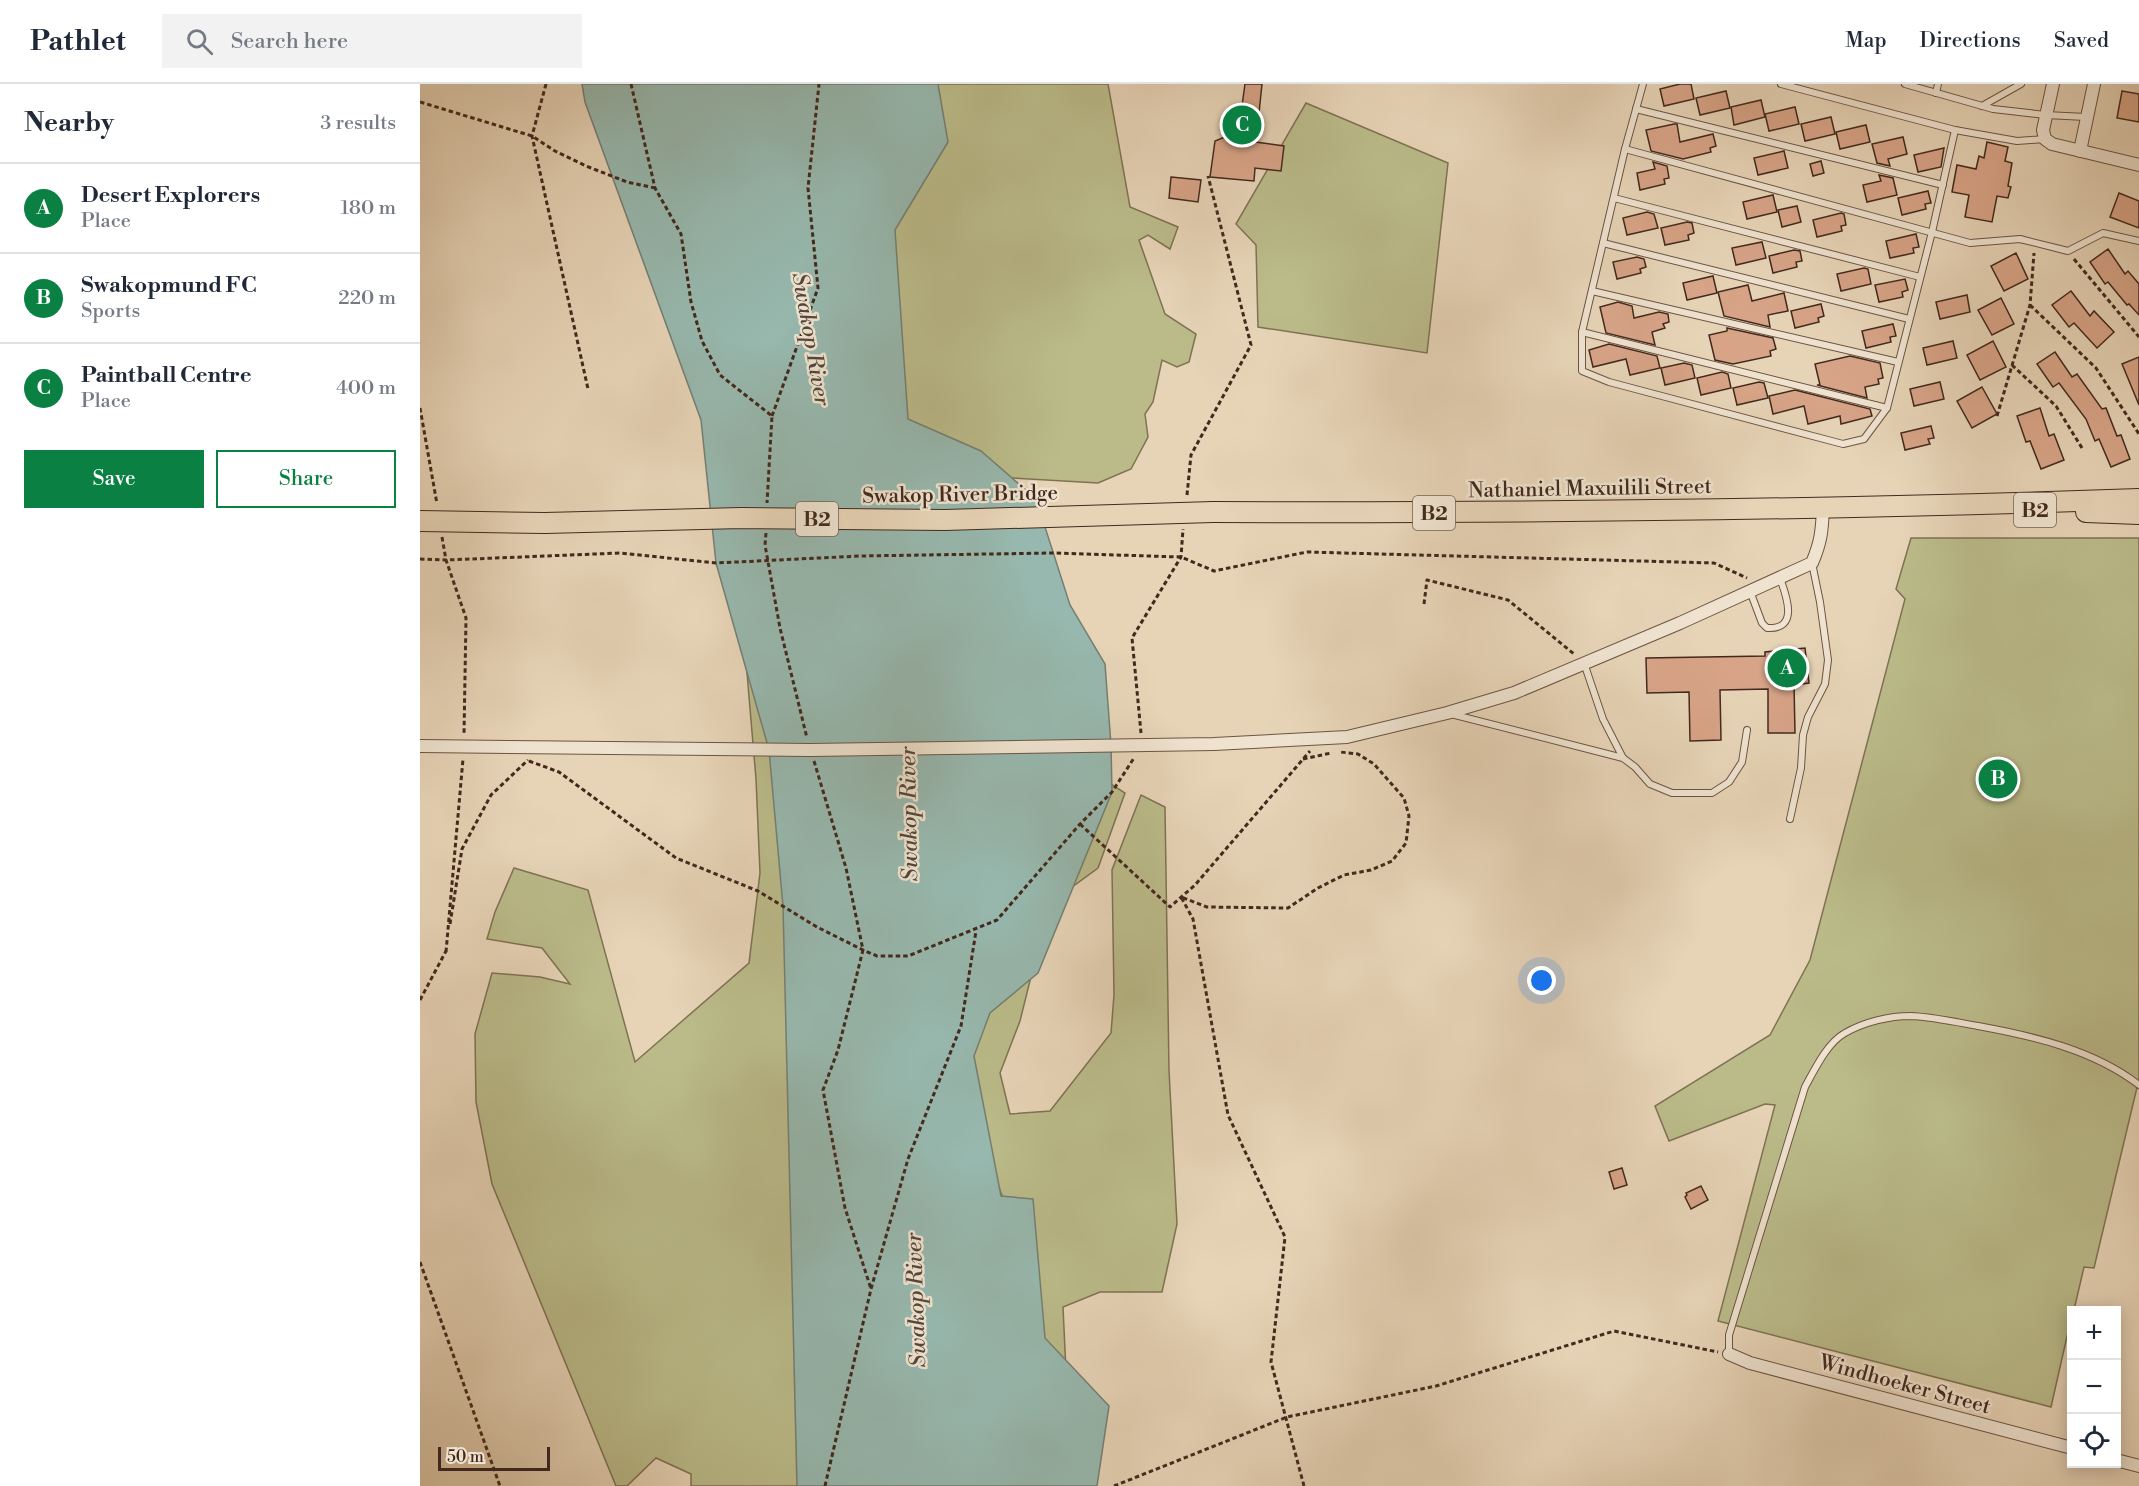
<!DOCTYPE html>
<meta charset="utf-8">
<style>
body{margin:0;font-family:"Libre Bodoni",serif;background:#f2f2f3;color:#1f2937}
.controls{position:absolute;right:18px;bottom:18px;display:grid;overflow:hidden;border-radius:0px;box-shadow:0 3px 15px #0003}
.controls button{width:54px;height:54px;display:grid;place-items:center;padding:0;border:0;border-bottom:2px solid #e0e1e3;background:#fff;color:#1f2937;font:30px sans-serif}
.scale{position:absolute;left:18px;bottom:15px;width:112px;box-sizing:border-box;padding-left:6px;border:3px solid #43291d;border-top:0;font-size:16px;line-height:21px;white-space:nowrap;color:#43291d;-webkit-text-stroke:4px #efe3d0;paint-order:stroke}
.you{position:absolute;left:1122px;top:897px;width:21px;height:21px;margin:-15px;border:4px solid #fff;border-radius:50%;background:#1a73e8;box-shadow:0 0 0 9px #1a73e833}
.badge{display:grid;place-items:center;width:39px;height:39px;border-radius:50%;background:#0b8043;color:#fff;font-size:20px;font-weight:700}
.pin{position:absolute;translate:-50% -50%;border:3px solid #fff;box-shadow:0 2px 6px #0006}
.list{margin:0;padding:0;list-style:none}
h2{display:flex;justify-content:space-between;align-items:center;height:78px;margin:0;padding:0 24px;font-size:26px}
h2 small{font-size:20px;font-weight:400;color:#747a83}
.list li{display:grid;grid-template-columns:39px 1fr auto;gap:18px;align-items:center;box-sizing:border-box;height:90px;padding:0 24px;border-top:2px solid #e0e1e3}
.list b{display:block;font-size:22px;white-space:nowrap}
.list p{margin:0;font-size:20px;white-space:nowrap;color:#747a83}
.list em{font-size:20px;font-style:normal;color:#747a83}
.actions{display:flex;gap:12px;padding:18px 24px}
.actions a{flex:1;padding:14px 0;border:2px solid #0b8043;border-radius:0px;text-align:center;font-size:21px;color:#0b8043}
.actions .main{background:#0b8043;color:#fff}
.icon{flex:none;width:33px;height:33px;fill:none;stroke:currentColor;stroke-width:2;stroke-linecap:round;stroke-linejoin:round}
.map{position:relative;flex:none;width:1719px;height:1402px;overflow:hidden}
header{display:flex;align-items:center;gap:36px;box-sizing:border-box;height:84px;padding:0 30px;background:#fff;border-bottom:2px solid #e0e1e3}
header strong{font-size:28px}
nav{display:flex;gap:33px;margin-inline-start:auto;font-size:21px}
.search{width:420px;height:54px;background:#f2f2f3;display:flex;align-items:center;gap:15px;box-sizing:border-box;padding:0 21px;border-radius:0px;color:#747a83;font-size:22px}
main{display:flex}
aside{flex:1;background:#fff}
.map>svg:first-child{display:block}
</style>
<header>
<strong>Pathlet</strong>
<div class="search"><svg class="icon" aria-label="search" viewBox="0 0 24 24"><circle cx="10" cy="10" r="6"/><path d="M15 15l6 6"/></svg>Search here</div>
<nav><a>Map</a><a>Directions</a><a>Saved</a></nav>
</header>
<main>
<aside>
<h2>Nearby<small>3 results</small></h2>
<ul class="list">
<li><span class="badge">A</span><div><b>Desert Explorers</b><p>Place</p></div><em>180 m</em></li>
<li><span class="badge">B</span><div><b>Swakopmund FC</b><p>Sports</p></div><em>220 m</em></li>
<li><span class="badge">C</span><div><b>Paintball Centre</b><p>Place</p></div><em>400 m</em></li>
</ul>
<div class="actions"><a class="main">Save</a><a>Share</a></div>
</aside>
<div class="map">
<svg width="1719" height="1402" viewBox="0 0 1719 1402">
<rect width="100%" height="100%" fill="#e7d4b7"/>
<filter id="stains"><feTurbulence type="fractalNoise" baseFrequency=".00333" numOctaves="4"/><feColorMatrix values="0 0 0 0 .2 0 0 0 0 .09 0 0 0 0 .02 0 0 0 .5 -.17"/></filter>
<radialGradient id="worn" r=".72"><stop offset=".6" stop-color="#630" stop-opacity="0"/><stop offset="1" stop-color="#630" stop-opacity=".3"/></radialGradient>
<g fill="#bbbb8a" stroke="#7f7254" stroke-width="1.5">
<polygon points="180,0 688,0 710,123 758,143 750,165 728,151 719,156 745,230 776,250 769,278 757,283 742,276 733,318 725,330 728,353 711,385 678,399 506,389 669,686 705,709 678,784 629,820 600,937 580,989 590,1030 630,1027 691,949 694,911 692,786 721,711 745,723 749,986 757,1140 742,1208 680,1208 643,1223 649,1352 595,1143 543,1016 392,1402 271,1402 271,1390 236,1374 207,1402 196,1402 72,1100 56,1018 55,950 72,889 120,893 150,900 122,864 67,855 75,828 94,784 168,806 215,978 329,879 340,789 336,695 322,530 302,343"/>
<polygon points="886,19 1028,79 1007,269 838,243 836,161 816,140"/>
<polygon points="1491,454 1719,454 1719,995 1674,1184 1664,1183 1654,1226 1652,1226 1651,1235 1631,1323 1298,1237 1355,1021 1345,1020 1249,1057 1235,1022 1350,951 1390,876 1485,515 1476,505"/>
</g>
<polygon fill="#97b8ae" stroke="#757f74" stroke-width="1.5" points="162,0 518,0 528,58 475,146 488,335 561,367 616,415 650,521 685,580 691,661 692,708 618,889 570,929 554,972 581,1112 613,1115 625,1254 689,1322 677,1402 377,1402 363,822 349,666 296,479 281,336 165,18"/>
<g fill="#d8a488" stroke="#43291d" stroke-width="1.5">
<polygon points="825,0 842,0 836,58 864,62 861,87 835,84 834,97 790,93 795,57 805,53 808,27 821,29"/>
<polygon points="1260,0 1271,0 1274,15 1244,22 1240,5"/>
<polygon points="1306,7 1310,24 1280,31 1276,14"/>
<polygon points="1702,7 1719,10 1719,38 1697,34"/>
<polygon points="1341,16 1345,33 1314,41 1311,23"/>
<polygon points="1375,23 1379,40 1349,47 1345,30"/>
<polygon points="1411,33 1415,50 1385,57 1381,40"/>
<polygon points="1254,40 1257,40 1260,58 1293,50 1296,62 1290,64 1291,68 1263,75 1231,67 1226,46"/>
<polygon points="1446,41 1450,58 1420,65 1416,48"/>
<polygon points="1483,53 1487,70 1468,75 1470,82 1457,79 1452,60"/>
<polygon points="1567,58 1588,63 1585,77 1592,79 1588,102 1591,103 1588,114 1577,112 1572,138 1545,133 1549,111 1532,108 1537,81 1556,85 1559,72 1564,74"/>
<polygon points="1524,64 1521,83 1498,88 1494,71"/>
<polygon points="1364,67 1368,84 1338,91 1334,74"/>
<polygon points="1401,77 1404,89 1393,92 1390,80"/>
<polygon points="1233,78 1247,82 1249,94 1244,95 1245,100 1220,106 1217,89 1235,85"/>
<polygon points="1459,91 1473,94 1477,111 1447,118 1443,101 1461,97"/>
<polygon points="751,93 781,96 778,118 749,114"/>
<polygon points="1508,107 1511,119 1505,120 1506,125 1482,131 1478,114"/>
<polygon points="1699,109 1719,117 1719,144 1690,133"/>
<polygon points="1353,111 1357,128 1327,135 1323,118"/>
<polygon points="1377,122 1381,138 1362,143 1358,126"/>
<polygon points="1227,128 1234,130 1238,144 1207,151 1203,134"/>
<polygon points="1421,129 1424,130 1426,141 1421,142 1422,147 1397,153 1393,136"/>
<polygon points="1267,138 1272,139 1274,149 1268,151 1269,156 1245,161 1241,144"/>
<polygon points="1496,150 1499,163 1493,164 1494,169 1470,174 1466,157"/>
<polygon points="1342,158 1346,174 1316,181 1312,164"/>
<polygon points="1688,165 1705,190 1708,187 1719,200 1719,231 1709,220 1707,221 1688,198 1685,200 1670,178"/>
<polygon points="1374,166 1380,167 1382,177 1376,178 1377,183 1353,189 1349,172"/>
<polygon points="1596,169 1608,195 1584,207 1571,182"/>
<polygon points="1217,173 1224,175 1226,183 1220,185 1221,189 1197,195 1193,178"/>
<polygon points="1444,184 1448,185 1451,200 1421,207 1417,190"/>
<polygon points="1293,192 1297,209 1267,216 1263,199"/>
<polygon points="1485,195 1488,206 1482,208 1483,213 1459,218 1455,201"/>
<polygon points="1328,201 1332,217 1364,209 1368,227 1348,231 1350,243 1304,232 1298,208"/>
<polygon points="1651,207 1670,232 1674,227 1694,248 1677,264 1654,239 1649,243 1632,221"/>
<polygon points="1547,211 1550,228 1520,235 1516,218"/>
<polygon points="1581,214 1594,240 1572,251 1558,226"/>
<polygon points="1198,218 1212,222 1214,234 1239,228 1248,230 1249,238 1243,240 1245,244 1232,248 1235,261 1186,249 1180,223"/>
<polygon points="1401,220 1404,232 1398,234 1399,238 1375,244 1371,227"/>
<polygon points="1473,240 1476,252 1470,253 1471,258 1446,264 1442,247"/>
<polygon points="1307,244 1353,254 1356,265 1350,267 1351,272 1313,280 1295,276 1289,251 1307,247"/>
<polygon points="1533,257 1537,274 1507,281 1503,264"/>
<polygon points="1573,257 1586,283 1560,296 1547,271"/>
<polygon points="1189,260 1237,272 1240,284 1210,291 1206,275 1173,283 1169,266"/>
<polygon points="1635,268 1652,293 1657,290 1682,325 1686,324 1697,352 1701,351 1710,375 1691,383 1679,355 1675,357 1666,335 1639,299 1633,303 1617,280"/>
<polygon points="1430,272 1460,279 1463,294 1458,295 1459,300 1445,303 1447,314 1397,301 1400,301 1395,280"/>
<polygon points="1719,273 1719,321 1702,280"/>
<polygon points="1264,279 1272,281 1275,294 1245,301 1241,284"/>
<polygon points="1302,288 1308,290 1311,304 1281,311 1277,294"/>
<polygon points="1339,298 1344,299 1348,314 1317,321 1313,304"/>
<polygon points="1520,298 1524,315 1494,322 1490,305"/>
<polygon points="1562,303 1577,330 1552,344 1537,317"/>
<polygon points="1375,306 1450,325 1452,332 1421,340 1420,332 1388,340 1384,322 1353,330 1349,312"/>
<polygon points="1620,324 1629,352 1634,350 1644,376 1621,385 1610,357 1606,358 1597,332"/>
<polygon points="1511,342 1514,354 1508,355 1510,360 1485,366 1481,349"/>
<polygon points="1385,564 1389,599 1374,601 1375,649 1348,649 1348,605 1300,606 1301,656 1270,657 1269,608 1227,609 1226,574 1345,572 1345,568"/>
<polygon points="1202,1084 1207,1101 1194,1105 1189,1088"/>
<polygon points="1281,1102 1288,1116 1271,1125 1265,1113 1267,1111 1266,1109"/>
</g>
<g fill="none" stroke-linecap="round" stroke-linejoin="round">
<defs>
<g id="service">
<polyline points="1223,0 1205,65 1162,248 1162,287 1189,298 1423,360 1444,355 1467,324 1512,148 1535,46"/>
<polyline points="1361,0 1535,46 1597,57 1625,55"/>
<polyline points="1485,0 1573,25 1626,31 1666,33"/>
<polyline points="1516,9 1518,0"/>
<polyline points="1562,22 1601,0"/>
<polyline points="1216,25 1523,101"/>
<polyline points="1205,65 1550,159 1600,155 1648,167 1683,149 1719,157"/>
<polyline points="1194,114 1500,193"/>
<polyline points="1183,159 1489,235"/>
<polyline points="1172,207 1478,278"/>
<polyline points="1162,248 1467,324"/>
<path d="M1330,507L1342,539L1347,544C1380,546 1366,511 1360,494"/>
<polyline points="1164,579 1183,635 1203,674"/>
<polyline points="1031,630 1203,674 1215,683 1230,700 1252,709 1292,709 1309,698 1322,678 1327,646"/>
<polyline points="1370,735 1381,684 1383,651 1388,633 1405,600 1408,576 1400,518 1392,479"/>
<path d="M1309,1270V1251L1385,1003C1395,985 1407,959 1425,949C1444,938 1469,932 1491,932C1513,933 1536,938 1558,942C1613,952 1674,966 1719,1001"/>
</g>
<g id="minor">
<polyline points="1633,0 1623,46 1625,55 1632,60 1719,81"/>
<polyline points="1660,67 1674,0"/>
<path d="M0,662L390,666L794,660L927,653L1027,629L1094,609L1260,539L1392,479C1401,458 1402,447 1403,424"/>
<polyline points="1309,1270 1330,1279 1652,1364"/>
<polyline points="1696,1376 1719,1382"/>
</g>
<g id="trunk">
<path d="M793,428C1102,429 1410,426 1719,415"/>
<polyline points="1666,428 1719,430"/>
</g>
</defs>
<use href="#service" stroke="#6c5444" stroke-width="8"/>
<use href="#minor" stroke="#6c5444" stroke-width="14"/>
<use href="#trunk" stroke="#43291d" stroke-width="22"/>
<g stroke="#43291d" stroke-width="3" stroke-dasharray="4.5 3" stroke-linecap="butt">
<polyline points="126,0 112,52 168,305"/>
<polyline points="211,0 235,104 261,150 271,218 282,257 300,291 352,332 347,419"/>
<polyline points="0,18 112,52 135,67 166,82 207,98 235,104"/>
<polyline points="1654,175 1719,253"/>
<polyline points="1610,221 1676,284 1719,350"/>
<polyline points="1592,281 1636,322 1662,364"/>
<polyline points="0,324 17,420"/>
<polyline points="352,332 398,204 388,104 399,0"/>
<polyline points="1577,332 1610,221 1614,169"/>
<polyline points="767,411 771,371 831,261 788,92"/>
<polyline points="346,449 345,461 360,544 387,654"/>
<polyline points="22,453 26,476 46,534 44,650"/>
<polyline points="0,475 26,476 200,469 296,479 440,472 633,469 761,473 794,487 887,468 1294,479 1327,494"/>
<polyline points="1004,520 1007,496 1088,516 1154,570"/>
<polyline points="721,649 712,554 761,473 763,445"/>
<polyline points="883,675 911,669"/>
<polyline points="109,677 139,688 256,774 338,807 397,843 443,866 457,872 488,872 577,836 660,740 692,708 714,674"/>
<polyline points="394,677 426,784 443,866 418,966 403,1006 425,1124 451,1205"/>
<polyline points="660,740 750,823 775,801 890,667"/>
<polyline points="30,840 42,765 71,711 108,676"/>
<polyline points="26,868 43,675"/>
<polyline points="0,916 26,867"/>
<polyline points="0,1178 80,1402"/>
<polyline points="405,1402 451,1205 488,1075 541,942 556,847"/>
<polyline points="694,1402 867,1333 1016,1302 1194,1247 1298,1268"/>
<polyline points="884,1402 851,1278 865,1153 808,1031 773,835 761,813 787,823 868,824 898,804 924,791 951,786 972,777 986,759 989,732 984,714 954,680 938,670 920,668"/>
</g>
<use href="#service" stroke="#efe3d0" stroke-width="6"/>
<use href="#minor" stroke="#efe3d0" stroke-width="12"/>
<use href="#trunk" stroke="#e7d4b7" stroke-width="20"/>
<defs>
<polyline id="trunk-bridge" points="0,437 125,439 321,434 525,436 793,428"/>
</defs>
<use href="#trunk-bridge" stroke="#43291d" stroke-width="22" stroke-linecap="butt"/>
<use href="#trunk-bridge" stroke="#e7d4b7" stroke-width="20"/>
</g>
<g text-anchor="middle" stroke-width="5" stroke-linejoin="round" paint-order="stroke">
<g fill="#efe3d0" stroke="#776153" stroke-width="1.5">
<rect x="1594" y="409" width="42" height="34" rx="4.5"/>
<rect x="993" y="412" width="42" height="34" rx="4.5"/>
<rect x="376" y="418" width="42" height="34" rx="4.5"/>
</g>
<g font-size="20" font-weight="bold" fill="#43291d">
<text x="1615" y="433">B2</text>
<text x="1014" y="436">B2</text>
<text x="397" y="442">B2</text>
</g>
<g font-size="21" fill="#43291d" stroke="#efe3d0">
<text transform="translate(1170 404) rotate(-1)" y="7">Nathaniel Maxuilili Street</text>
<text transform="translate(540 410) rotate(-1)" y="7">Swakop River Bridge</text>
<text transform="translate(1485 1300) rotate(15)" y="7">Windhoeker Street</text>
</g>
<g font-size="22" font-style="italic" fill="#54463a" stroke="#efe3d0">
<text transform="translate(392 255) rotate(80)" y="8">Swakop River</text>
<text transform="translate(488 730) rotate(-91)" y="8">Swakop River</text>
<text transform="translate(495 1216) rotate(-92)" y="8">Swakop River</text>
</g>
</g>
<rect width="100%" height="100%" filter="url(#stains)"/>
<rect width="100%" height="100%" fill="url(#worn)"/>
</svg>
<div class="controls">
<button>+</button>
<button>−</button>
<button><svg class="icon" aria-label="locate" viewBox="0 0 24 24"><circle cx="12" cy="12" r="6"/><path d="M12 2v4M12 18v4M2 12h4M18 12h4"/></svg></button>
</div>
<div class="scale">50 m</div>
<div class="you"></div>
<div class="pin badge" style="left:1367px;top:584px">A</div>
<div class="pin badge" style="left:1578px;top:695px">B</div>
<div class="pin badge" style="left:822px;top:41px">C</div>
</div>
</main>
